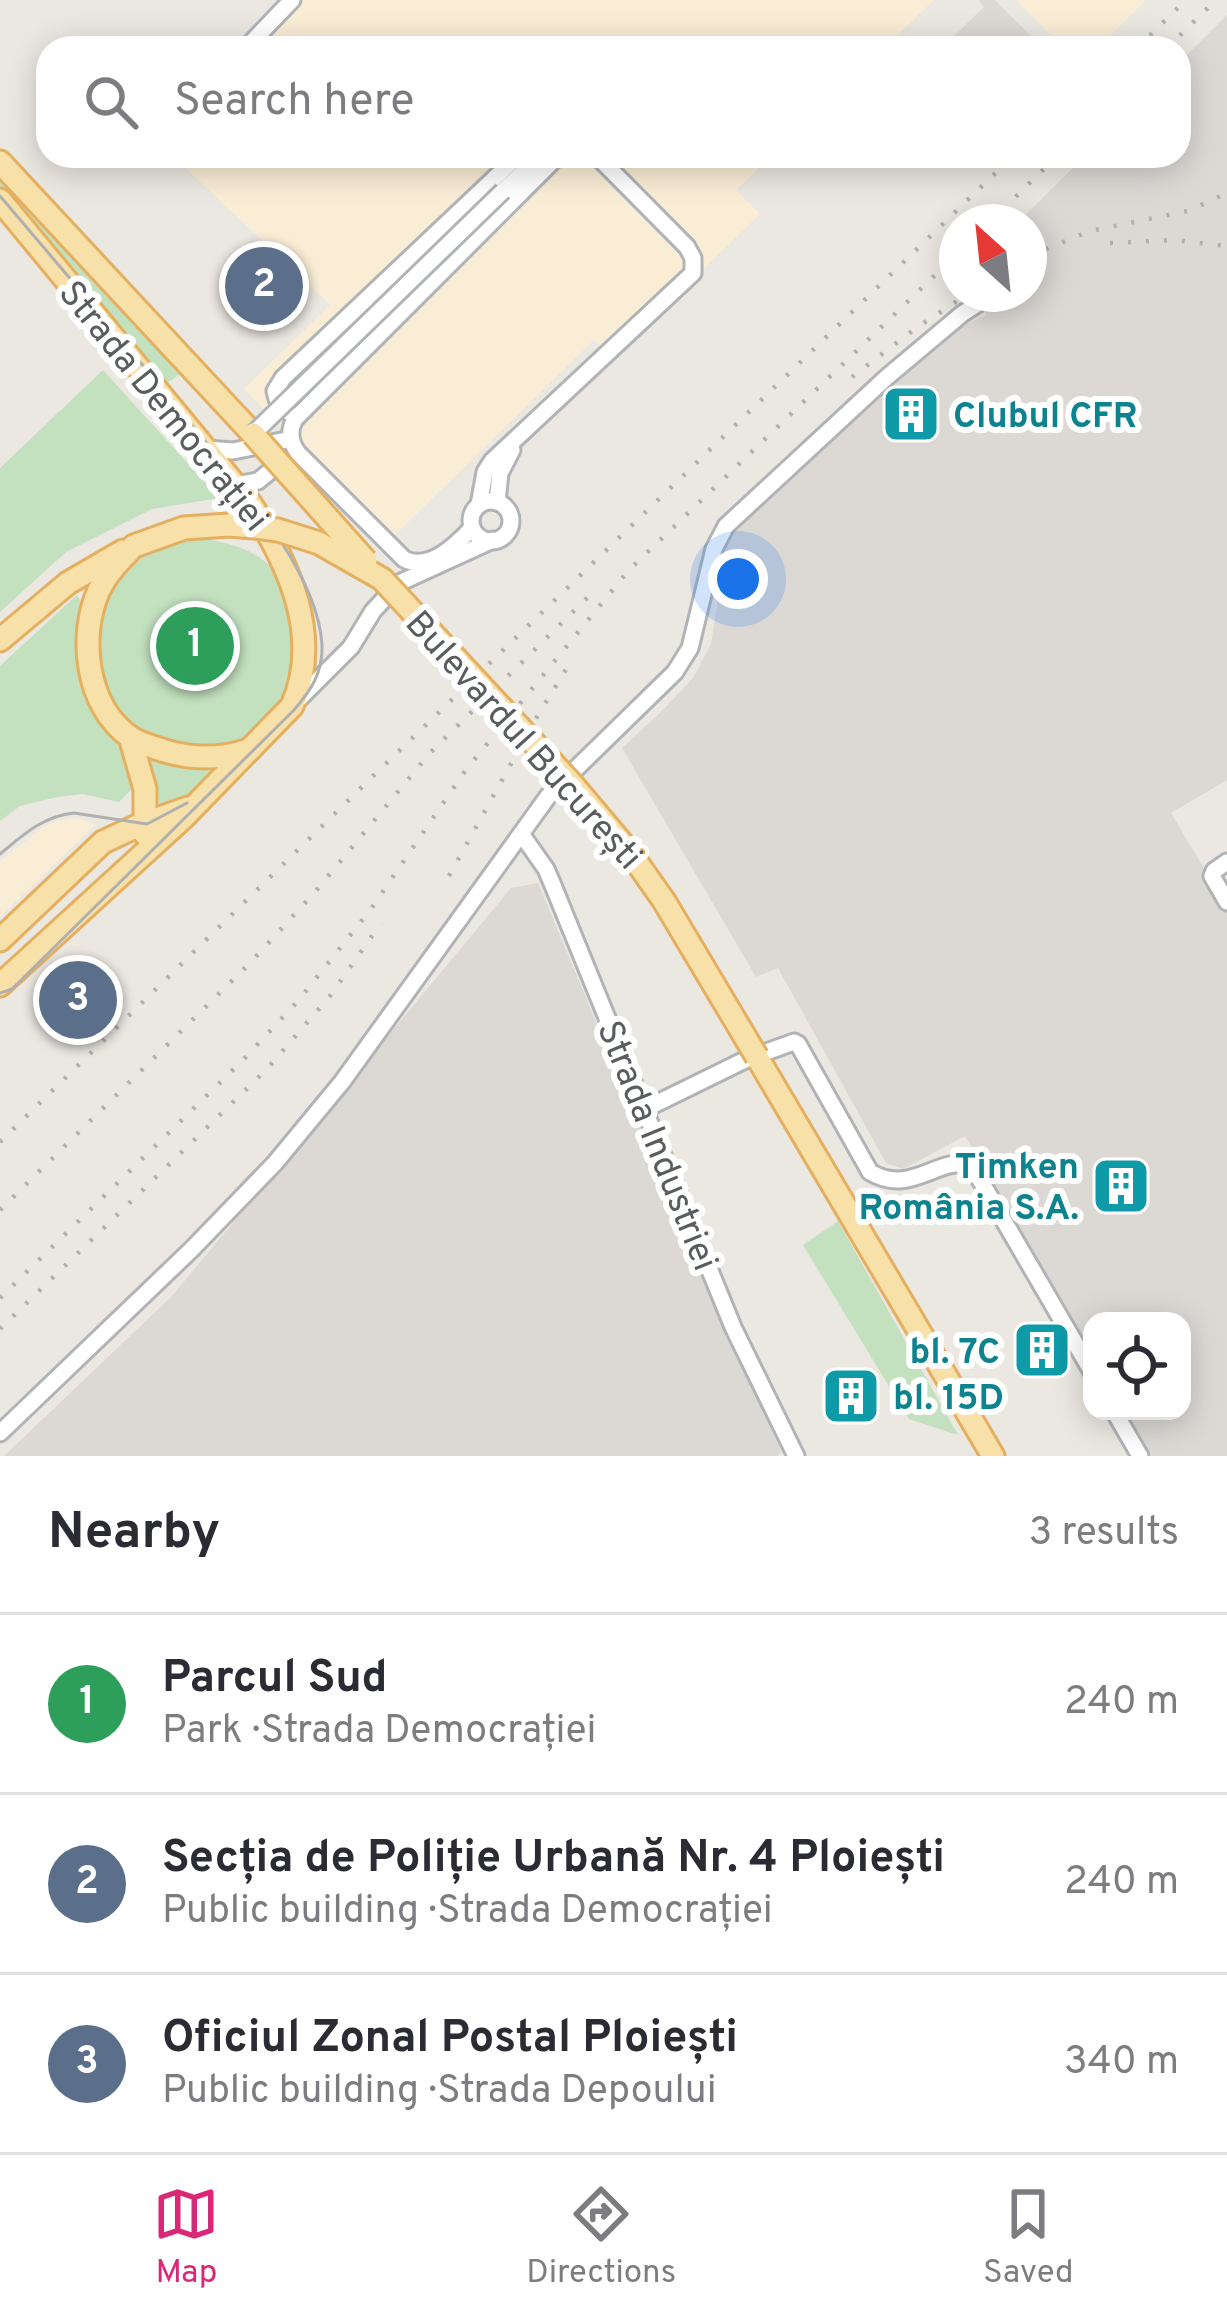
<!DOCTYPE html>
<meta charset="utf-8">
<style>
body{margin:0;font-family:Overpass,sans-serif;background:#f2f2f3;color:#2b2b33}
.controls{position:absolute;right:36px;bottom:36px;display:grid;overflow:hidden;border-radius:24px;box-shadow:0 6px 30px #0003}
.controls button{width:108px;height:108px;display:grid;place-items:center;padding:0;border:0;border-bottom:3px solid #e1e1e2;background:#fff;color:#2b2b33;font:60px sans-serif}
.compass{position:absolute;left:939px;top:204px;width:108px;height:108px;border-radius:50%;background:#fff;box-shadow:0 6px 30px #0003;rotate:333deg}
.you{position:absolute;left:738px;top:579px;width:42px;height:42px;margin:-30px;border:9px solid #fff;border-radius:50%;background:#1a73e8;box-shadow:0 0 0 18px #1a73e833}
.badge{display:grid;place-items:center;width:78px;height:78px;border-radius:50%;background:#db2777;color:#fff;font-size:39px;font-weight:700}
.pin{position:absolute;translate:-50% -50%;border:6px solid #fff;box-shadow:0 3px 12px #0006}
.list{margin:0;padding:0;list-style:none}
h2{display:flex;justify-content:space-between;align-items:center;height:156px;margin:0;padding:0 48px;font-size:51px}
h2 small{font-size:39px;font-weight:400;color:#7c7c81}
.list li{display:grid;grid-template-columns:78px 1fr auto;gap:36px;align-items:center;box-sizing:border-box;height:180px;padding:0 48px;border-top:3px solid #e1e1e2}
.list b{display:block;font-size:45px;white-space:nowrap}
.list p{margin:0;font-size:39px;white-space:nowrap;color:#7c7c81}
.list em{font-size:39px;font-style:normal;color:#7c7c81}
.icon{flex:none;width:66px;height:66px;fill:none;stroke:currentColor;stroke-width:2;stroke-linecap:round;stroke-linejoin:round}
.map{position:relative;flex:none;width:1227px;height:1456px;overflow:hidden}
.search{position:absolute;background:#fff;box-shadow:0 6px 30px #0003;left:36px;right:36px;top:36px;height:132px;display:flex;align-items:center;gap:30px;box-sizing:border-box;padding:0 42px;border-radius:36px;color:#7c7c81;font-size:45px}
.sheet{height:696px;background:#fff}
nav{display:flex;justify-content:space-around;align-items:center;box-sizing:border-box;height:168px;border-top:3px solid #e1e1e2;background:#fff;font-size:33px;color:#7c7c81}
nav a{display:grid;justify-items:center;gap:6px}
nav .on{color:#db2777}
.map>svg:first-child{display:block}
</style>
<div class="map">
<svg width="1227" height="1456" viewBox="0 0 1227 1456">
<rect width="100%" height="100%" fill="#ebe7e1"/>
<g fill="#faedd6">
<polygon points="292,0 934,0 884,48 248,48"/>
<polygon points="1016,0 1146,0 1098,48 1063,48"/>
<polygon points="173,156 772,156 736,190 760,214 613,357 594,340 390,540 244,389 330,305"/>
<polygon points="79,818 95,825 0,917 0,861 43,827 59,820"/>
</g>
<g fill="#dcd9d5">
<polygon points="979,0 995,0 1043,48 958,48 950,40 984,7"/>
<polygon points="1227,15 1227,780 1171,813 1227,907 1227,1456 1152,1456 1126,1411 1182,1411 1182,1321 1092,1321 1092,1353 965,1136 903,1169 886,1163 778,968 756,977 622,748 663,710 693,678 711,644 728,538 938,337 986,315 982,306 983,294 1029,294 1029,222 1018,222 1085,156 1179,156 1179,63"/>
<polygon points="538,883 631,1105 781,1451 778,1456 4,1456 172,1296 511,888"/>
</g>
<g fill="#c3e1bf">
<polygon points="0,171 2,172 181,373 163,386 0,189"/>
<polygon points="103,370 219,498 152,509 66,552 0,612 0,468"/>
<path d="M201,538C225,543 250,547 269,565C294,589 307,675 284,702C276,711 269,723 260,730C245,741 225,745 208,748C162,755 116,722 100,679C96,668 98,655 99,643C99,606 107,579 140,557C159,544 179,541 201,538Z"/>
<polygon points="77,595 84,606 115,730 135,768 132,789 119,802 83,794 57,797 20,806 0,821 0,666"/>
<polygon points="153,757 172,765 216,767 216,771 169,812 160,811 157,786 148,765"/>
<polygon points="838,1221 958,1435 909,1419 803,1245"/>
</g>
<g fill="none" stroke-linecap="round" stroke-linejoin="round">
<defs>
<g id="minor">
<polyline points="246,48 292,0"/>
<polyline points="563,156 575,156"/>
<polyline points="503,191 540,156"/>
<polyline points="288,412 277,399 275,391 283,378 518,156"/>
<polyline points="206,449 233,451 291,439"/>
<polyline points="235,485 258,481 284,460"/>
<circle cx="491" cy="521" r="20"/>
<polyline points="497,502 500,473 512,450"/>
<polyline points="479,505 485,472 492,461 693,273 693,258 687,247 597,156"/>
<path d="M472,528C456,545 429,572 404,559L298,453C290,442 288,431 295,419L558,156"/>
<polyline points="294,704 351,647 373,611 399,583 493,540"/>
<polyline points="522,835 546,869 552,883 733,1327 796,1456"/>
<polyline points="1227,862 1214,871 1212,876 1227,902"/>
<path d="M645,1109L747,1059L794,1042L798,1044L870,1172C912,1197 939,1154 972,1166L1092,1372"/>
<polyline points="1114,1411 1140,1456"/>
<polyline points="0,1433 192,1249 275,1163 342,1082 549,795 675,672 690,648 714,549 726,526 887,377 962,314 985,299"/>
</g>
<g id="major">
<polyline points="0,162 253,434"/>
<path d="M0,200L250,503C288,563 323,636 292,706L184,817L0,985"/>
<path d="M134,546C121,559 107,573 99,590C78,636 86,706 130,737C140,744 154,747 165,751C192,759 222,759 249,750"/>
<polyline points="0,640 68,583 123,551"/>
<polyline points="130,737 145,789 145,834"/>
<polyline points="0,940 103,842 135,827 188,808"/>
<polyline points="757,1057 993,1456"/>
</g>
</defs>
<use href="#minor" stroke="#b1b4b7" stroke-width="21"/>
<use href="#major" stroke="#e5af60" stroke-width="27"/>
<use href="#minor" stroke="#fff" stroke-width="15"/>
<use href="#major" stroke="#f8e1a9" stroke-width="21"/>
<g stroke="#afb0b0" stroke-width="3">
<path d="M0,196C61,268 123,340 182,413C229,472 318,568 322,645C323,673 311,690 294,710L12,989L0,993"/>
<path d="M0,854C23,835 43,816 74,813L147,824L187,803"/>
</g>
<g stroke="#afb0b0" stroke-width="4.5" stroke-dasharray="3 15" stroke-linecap="butt">
<polyline points="1137,48 1186,0"/>
<polyline points="1167,48 1216,0"/>
<polyline points="990,222 1057,156"/>
<polyline points="1110,243 1173,240 1227,246"/>
<polyline points="1029,256 1090,231 1188,211 1227,193"/>
<polyline points="852,377 916,328 968,294"/>
<polyline points="449,876 538,715 570,663"/>
<polyline points="0,1142 368,781 1013,156"/>
<polyline points="0,1210 250,963 315,892 430,753 592,593"/>
<polyline points="0,1298 242,1061 298,1001 371,909 465,771 628,571 957,254"/>
<polyline points="0,1329 267,1069 330,996 381,923"/>
</g>
<defs>
<polyline id="minor-bridge" points="253,434 503,191"/>
<g id="major-bridge">
<polyline points="253,434 366,561"/>
<polyline points="134,546 184,528 229,525 254,527 278,530 319,543 382,579 572,784 631,854 664,901 757,1057"/>
</g>
</defs>
<use href="#minor-bridge" stroke="#b1b4b7" stroke-width="21" stroke-linecap="butt"/>
<use href="#major-bridge" stroke="#e5af60" stroke-width="27" stroke-linecap="butt"/>
<use href="#minor-bridge" stroke="#fff" stroke-width="15"/>
<use href="#major-bridge" stroke="#f8e1a9" stroke-width="21"/>
</g>
<defs>
<symbol id="building-square" viewBox="-11 -11 22 22"><rect x="-9" y="-9" width="18" height="18" rx="4" fill="#0f9aa8" stroke="#fff"/><path d="M-4-6H4V6H1V3H-1V6H-4ZM-2.5-4.3h1.7v1.8h-1.7ZM.8-4.3h1.7v1.8H.8ZM-2.5-1h1.7V.8h-1.7ZM.8-1h1.7V.8H.8Z" fill="#fff"/></symbol>
</defs>
<g fill-rule="evenodd">
<use href="#building-square" x="878" y="381" width="66" height="66"/>
<use href="#building-square" x="1088" y="1153" width="66" height="66"/>
<use href="#building-square" x="1009" y="1317" width="66" height="66"/>
<use href="#building-square" x="818" y="1363" width="66" height="66"/>
</g>
<g text-anchor="middle" stroke-width="12" stroke-linejoin="round" paint-order="stroke">
<g font-size="36" fill="#595d60" stroke="#fff">
<text transform="translate(165 405) rotate(51)" y="13">Strada Democrației</text>
<text transform="translate(525 739) rotate(48)" y="13">Bulevardul București</text>
<text transform="translate(659 1145) rotate(68)" y="13">Strada Industriei</text>
</g>
<g font-size="36" font-weight="bold" fill="#0d838f" stroke="#fff" text-anchor="start">
<text x="953" y="427">Clubul CFR</text>
<text x="1079" y="1178" text-anchor="end">Timken<tspan x="1079" dy="41">România S.A.</tspan></text>
<text x="1000" y="1363" text-anchor="end">bl. 7C</text>
<text x="893" y="1409">bl. 15D</text>
</g>
</g>
</svg>
<div class="controls">
<button><svg class="icon" aria-label="locate" viewBox="0 0 24 24"><circle cx="12" cy="12" r="6"/><path d="M12 2v4M12 18v4M2 12h4M18 12h4"/></svg></button>
</div>
<svg class="compass" viewBox="-18 -18 36 36"><path d="M0-13l5 13h-10z" fill="#e53935"/><path d="M0 13l5-13h-10z" fill="#7c7c81"/></svg>
<div class="you"></div>
<div class="pin badge" style="left:195px;top:646px;background:#2e9e5b">1</div>
<div class="pin badge" style="left:264px;top:286px;background:#5c6f8a">2</div>
<div class="pin badge" style="left:78px;top:1000px;background:#5c6f8a">3</div>
<div class="search"><svg class="icon" aria-label="search" viewBox="0 0 24 24"><circle cx="10" cy="10" r="6"/><path d="M15 15l6 6"/></svg>Search here</div>
</div>
<section class="sheet">
<h2>Nearby<small>3 results</small></h2>
<ul class="list">
<li><span class="badge" style="background:#2e9e5b">1</span><div><b>Parcul Sud</b><p>Park · Strada Democrației</p></div><em>240 m</em></li>
<li><span class="badge" style="background:#5c6f8a">2</span><div><b>Secția de Poliție Urbană Nr. 4 Ploiești</b><p>Public building · Strada Democrației</p></div><em>240 m</em></li>
<li><span class="badge" style="background:#5c6f8a">3</span><div><b>Oficiul Zonal Postal Ploiești</b><p>Public building · Strada Depoului</p></div><em>340 m</em></li>
</ul>
</section>
<nav>
<a class="on"><svg class="icon" aria-label="map" viewBox="0 0 24 24"><path d="M3 6l6-2 6 2 6-2v14l-6 2-6-2-6 2zM9 4v14M15 6v14"/></svg>Map</a>
<a><svg class="icon" aria-label="directions" viewBox="0 0 24 24"><path d="M12 3l9 9-9 9-9-9zM9 14v-3h6M13 9l2 2-2 2"/></svg>Directions</a>
<a><svg class="icon" aria-label="saved" viewBox="0 0 24 24"><path d="M7 4h10v16l-5-4-5 4z"/></svg>Saved</a>
</nav>
